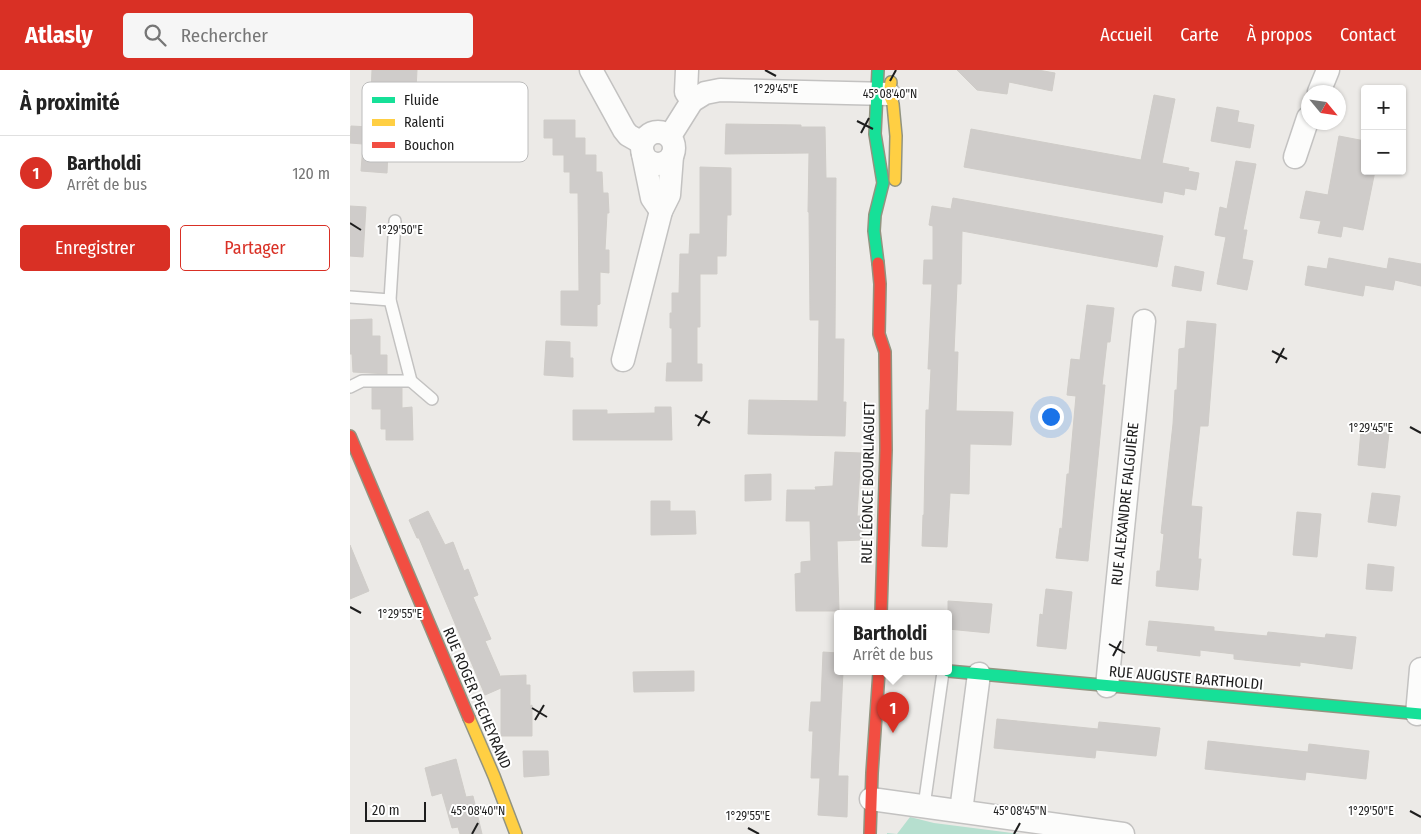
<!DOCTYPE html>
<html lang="fr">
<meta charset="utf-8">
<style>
body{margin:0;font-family:"Fira Sans Condensed",sans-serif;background:#f6f6f6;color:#222}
.controls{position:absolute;right:15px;top:15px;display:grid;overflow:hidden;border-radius:5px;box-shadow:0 1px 4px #0004}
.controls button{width:45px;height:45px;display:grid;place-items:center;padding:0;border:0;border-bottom:1px solid #e0e0e0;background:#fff;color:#222;font:25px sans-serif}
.compass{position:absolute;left:951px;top:15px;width:45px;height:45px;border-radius:50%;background:#fff;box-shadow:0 1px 4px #0004;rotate:119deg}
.scale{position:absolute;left:15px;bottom:12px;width:61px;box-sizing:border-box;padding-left:5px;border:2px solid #1e1e1e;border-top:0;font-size:14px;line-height:18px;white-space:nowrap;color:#1e1e1e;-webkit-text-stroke:4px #fff;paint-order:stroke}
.you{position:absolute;left:700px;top:346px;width:18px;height:18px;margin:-12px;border:4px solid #fff;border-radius:50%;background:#1a73e8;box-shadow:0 0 0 8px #1a73e833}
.badge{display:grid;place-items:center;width:32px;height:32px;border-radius:50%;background:#d93025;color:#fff;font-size:16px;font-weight:700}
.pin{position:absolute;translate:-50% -41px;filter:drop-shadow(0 1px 2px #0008)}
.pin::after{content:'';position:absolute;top:26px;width:18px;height:15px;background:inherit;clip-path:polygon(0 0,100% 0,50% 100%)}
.popup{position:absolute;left:484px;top:540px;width:118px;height:65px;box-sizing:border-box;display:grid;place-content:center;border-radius:5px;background:#fff;filter:drop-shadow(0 1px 4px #0005);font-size:16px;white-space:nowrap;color:#767676}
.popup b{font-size:19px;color:#222}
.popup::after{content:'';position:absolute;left:50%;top:100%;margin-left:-10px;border:10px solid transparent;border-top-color:#fff}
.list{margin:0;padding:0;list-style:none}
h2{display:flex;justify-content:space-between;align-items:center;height:65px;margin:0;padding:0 20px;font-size:21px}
h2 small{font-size:16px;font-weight:400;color:#767676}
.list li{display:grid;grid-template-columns:32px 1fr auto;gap:15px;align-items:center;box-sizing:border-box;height:75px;padding:0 20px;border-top:1px solid #e0e0e0}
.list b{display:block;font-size:19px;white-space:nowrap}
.list p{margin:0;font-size:16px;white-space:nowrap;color:#767676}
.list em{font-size:16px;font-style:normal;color:#767676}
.actions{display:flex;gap:10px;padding:15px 20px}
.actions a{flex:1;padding:11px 0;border:1px solid #d93025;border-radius:5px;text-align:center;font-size:18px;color:#d93025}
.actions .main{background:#d93025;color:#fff}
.icon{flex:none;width:28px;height:28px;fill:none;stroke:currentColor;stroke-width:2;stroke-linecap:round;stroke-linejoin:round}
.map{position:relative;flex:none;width:1071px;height:764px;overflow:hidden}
header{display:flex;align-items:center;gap:30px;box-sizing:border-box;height:70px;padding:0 25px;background:#d93025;color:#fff}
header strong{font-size:24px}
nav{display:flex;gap:28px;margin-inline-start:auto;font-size:18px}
.search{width:350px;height:45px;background:#f6f6f6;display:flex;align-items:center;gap:12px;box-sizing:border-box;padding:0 18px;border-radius:5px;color:#767676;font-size:19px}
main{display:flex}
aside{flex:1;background:#fff}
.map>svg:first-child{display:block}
</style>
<header>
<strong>Atlasly</strong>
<div class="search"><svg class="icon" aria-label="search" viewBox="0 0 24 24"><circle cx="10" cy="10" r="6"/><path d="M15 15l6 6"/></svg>Rechercher</div>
<nav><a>Accueil</a><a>Carte</a><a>À propos</a><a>Contact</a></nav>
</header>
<main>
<aside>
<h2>À proximité<small></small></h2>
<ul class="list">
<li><span class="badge">1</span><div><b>Bartholdi</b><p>Arrêt de bus</p></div><em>120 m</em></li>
</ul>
<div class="actions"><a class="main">Enregistrer</a><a>Partager</a></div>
</aside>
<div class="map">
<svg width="1071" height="764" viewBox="0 0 1071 764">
<rect width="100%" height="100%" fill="#eceae7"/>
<polygon fill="#b6dfcf" points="560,747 584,753 670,764 537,764 537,763 547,764"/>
<g fill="#cfccca" stroke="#cfccc8">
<polygon points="22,0 67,0 65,39 32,37 33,23 21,23"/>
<polygon points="607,0 688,0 705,3 702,21 659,12 657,24 627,20"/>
<polygon points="804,25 825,29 812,93 839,98 838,101 849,103 846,120 835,118 834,125 814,121 812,133 614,97 621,59 791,90"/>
<polygon points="867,37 889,41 887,52 904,55 900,78 861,71"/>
<polygon points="194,50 225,50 225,68 235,68 235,85 246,85 246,102 252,102 253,123 258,123 259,143 257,143 255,180 259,180 259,203 250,202 250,234 247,235 247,256 211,255 211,221 229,221 228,123 220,123 220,102 214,102 214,85 203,85 203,68 194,68"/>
<polygon points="376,54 451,55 451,57 475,57 476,108 486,108 485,269 494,269 493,332 496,332 495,366 398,364 399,330 468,331 469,250 460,250 459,142 458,142 459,83 375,84"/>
<polygon points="1,56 39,58 37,103 11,101 13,74 0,73"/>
<polygon points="989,66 1015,71 1015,101 1025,101 1013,160 993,156 991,167 968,163 971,151 950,148 956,121 978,125"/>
<polygon points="886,91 906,94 893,160 897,160 892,189 903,191 897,220 867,214 876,167 865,165 870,137 877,139"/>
<polygon points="350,97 381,98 381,145 377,145 376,186 367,186 367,204 350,204 350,257 347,257 347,294 352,294 352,311 316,311 317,293 322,293 322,258 320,258 320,243 322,243 322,223 329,223 330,184 339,184 340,164 350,164"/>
<polygon points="603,128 813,166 807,197 612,161 611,214 607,214 604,282 608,282 606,341 663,342 661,375 620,374 619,424 600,423 597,477 572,476 573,445 574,445 576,340 579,340 581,299 578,299 582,214 573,214 574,190 583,190 583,156 579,155 582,136 601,139"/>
<polygon points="0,136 16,137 13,187 0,186"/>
<polygon points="979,188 1037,199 1039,188 1071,194 1071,216 1045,210 1043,220 1015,215 1013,226 955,215 958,196 977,199"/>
<polygon points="825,196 854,202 851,221 822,216"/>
<polygon points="737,235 764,238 760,272 757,272 752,315 755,315 738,491 706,488 710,458 712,459 717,404 719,404 726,326 717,325 721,289 730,290"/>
<polygon points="22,249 22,266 30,266 30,285 37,285 37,304 3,302 2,284 0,284 0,250"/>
<polygon points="837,251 866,254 858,356 850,356 841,436 852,437 848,489 851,489 848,520 806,516 807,501 810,501 814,464 811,463 823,354 825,320 827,320 829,279 835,278"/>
<polygon points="196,271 220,272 220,288 223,288 223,307 194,305"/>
<polygon points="22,318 52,318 52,338 62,337 63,370 36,370 36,359 31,359 31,339 22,339"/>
<polygon points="305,337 321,337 322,370 223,370 223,340 257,340 257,344 305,343"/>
<polygon points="1011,360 1039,363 1035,398 1008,395"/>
<polygon points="485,382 511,383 507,446 512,446 512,470 487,471 489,541 446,541 445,504 451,503 451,492 461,491 460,451 436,451 437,420 466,420 465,417 483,416"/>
<polygon points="421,404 421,430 395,431 395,405"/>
<polygon points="1022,423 1050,426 1046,456 1018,452"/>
<polygon points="301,431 320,431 320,441 345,441 346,464 301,465"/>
<polygon points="78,441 95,475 103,472 114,501 118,499 128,525 123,527 141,569 135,571 151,608 151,606 176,605 176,615 180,615 180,636 182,635 182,666 151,666 151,618 135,625 69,468 67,468 59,450"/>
<polygon points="947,442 971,444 967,487 943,485"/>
<polygon points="0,475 19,521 0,529"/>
<polygon points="1018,494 1044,497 1042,521 1016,519"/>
<polygon points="696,519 722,522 716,579 687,576 690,544 693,545"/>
<polygon points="598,531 642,534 639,563 598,559"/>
<polygon points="799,551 864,557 864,561 917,566 918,562 975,568 976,564 1006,567 1002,599 950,592 950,596 884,589 884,584 850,580 850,586 807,581 808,576 796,575"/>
<polygon points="473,582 488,583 488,602 493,602 488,706 498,706 497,747 468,745 470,708 461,708 463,661 459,661 461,632 471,632"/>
<polygon points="344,601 344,621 284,622 283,602"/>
<polygon points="647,649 748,659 749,652 810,658 806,686 746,680 745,688 644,678"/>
<polygon points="858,671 958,682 959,674 1019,681 1016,709 956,702 955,710 855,699"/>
<polygon points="173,681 198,681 199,705 174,707"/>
<polygon points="106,689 116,727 123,726 132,764 110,764 108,757 102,758 92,723 82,726 75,698"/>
</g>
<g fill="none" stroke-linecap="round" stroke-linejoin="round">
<defs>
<g id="lane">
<polyline points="45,151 40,230 61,311 82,329"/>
<polyline points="0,227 40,230"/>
<polyline points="0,317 12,311 61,311"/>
<polyline points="574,736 593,602"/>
</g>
<g id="street">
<polyline points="241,0 274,60 278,65 292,73"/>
<polyline points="337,0 336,22 342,31"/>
<polyline points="969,22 978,0"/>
<circle cx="308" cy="78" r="16"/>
<polyline points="320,66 342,31 355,23 370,20 539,24"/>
<polyline points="293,84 302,128 311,141"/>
<polyline points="945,87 958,48"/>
<polyline points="273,290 311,141 319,125 322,86"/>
<polyline points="757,616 794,251"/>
<polyline points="1067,644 1071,599"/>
<polyline points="521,729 773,764"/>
<polyline points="611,741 629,604"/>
</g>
<g id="fast">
<polyline points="528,193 524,161 525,145 533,113 525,64 528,0"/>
<polyline points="598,601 1071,644"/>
</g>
<g id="slow">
<polyline points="541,12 539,24 543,34 546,66 545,110"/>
<polyline points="119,648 144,706 166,764"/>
</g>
<g id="jam">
<polyline points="528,193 530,214 529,264 535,282 536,380 531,544"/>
<polyline points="0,366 119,648"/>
<polyline points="520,764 522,703 529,602"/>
</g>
</defs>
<use href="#lane" stroke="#c3c2c1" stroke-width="14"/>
<use href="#street" stroke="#c3c2c1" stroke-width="25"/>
<use href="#fast" stroke="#929480" stroke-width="14"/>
<use href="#slow" stroke="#929480" stroke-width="14"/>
<use href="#jam" stroke="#929480" stroke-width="14"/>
<use href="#lane" stroke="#fcfcfb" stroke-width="11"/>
<use href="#street" stroke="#fcfcfb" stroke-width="22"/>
<use href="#fast" stroke="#16e098" stroke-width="11"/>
<use href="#slow" stroke="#ffcf43" stroke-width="11"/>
<use href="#jam" stroke="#f24e42" stroke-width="11"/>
</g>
<path fill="none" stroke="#1e1e1e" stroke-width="2" d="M415,0L426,6M540,11L546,0M507,51L523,59M511,63L519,48M0,153L11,160M922,281L937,289M926,293L934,278M345,345L360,353M348,356L357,341M1060,357L1071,363M0,537L11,543M759,574L775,583M763,586L771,571M182,638L197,647M185,650L194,635M1060,741L1071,747M398,758L409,764M122,764L128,753M664,764L670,753"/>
<g text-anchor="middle" stroke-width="4" stroke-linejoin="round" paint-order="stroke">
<g font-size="15" fill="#1e1e1e" stroke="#fff">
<text transform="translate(518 413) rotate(-89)" y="5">RUE LÉONCE BOURLIAGUET</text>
<text transform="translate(775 434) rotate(-84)" y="5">RUE ALEXANDRE FALGUIÈRE</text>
<text transform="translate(836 608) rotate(5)" y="5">RUE AUGUSTE BARTHOLDI</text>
<text transform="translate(127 628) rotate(67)" y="5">RUE ROGER PECHEYRAND</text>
</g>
</g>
<rect x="12" y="12" width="166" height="80" rx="8" fill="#fff" stroke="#bcbcbc" stroke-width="1"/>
<rect x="22" y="27" width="23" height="6" fill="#16e098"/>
<rect x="22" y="49" width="23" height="7" fill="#ffcf43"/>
<rect x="22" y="72" width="23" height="6" fill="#f24e42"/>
<g font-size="14" fill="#1e1e1e">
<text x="54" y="35">Fluide</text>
<text x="54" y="57">Ralenti</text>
<text x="54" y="80">Bouchon</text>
</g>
<g font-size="12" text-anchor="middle" fill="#1e1e1e" stroke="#fff" stroke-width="4" stroke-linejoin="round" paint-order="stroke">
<text x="426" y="23">1°29'45"E</text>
<text x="540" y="28">45°08'40"N</text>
<text x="50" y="164">1°29'50"E</text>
<text x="1021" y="362">1°29'45"E</text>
<text x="50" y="548">1°29'55"E</text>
<text x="128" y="745">45°08'40"N</text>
<text x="670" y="745">45°08'45"N</text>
<text x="1021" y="745">1°29'50"E</text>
<text x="398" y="750">1°29'55"E</text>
</g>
</svg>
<div class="controls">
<button>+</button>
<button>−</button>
</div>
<svg class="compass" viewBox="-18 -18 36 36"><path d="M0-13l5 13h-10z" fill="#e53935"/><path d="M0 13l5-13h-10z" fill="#767676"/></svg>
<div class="scale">20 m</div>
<div class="you"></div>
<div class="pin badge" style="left:543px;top:663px">1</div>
<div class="popup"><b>Bartholdi</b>Arrêt de bus</div>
</div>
</main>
